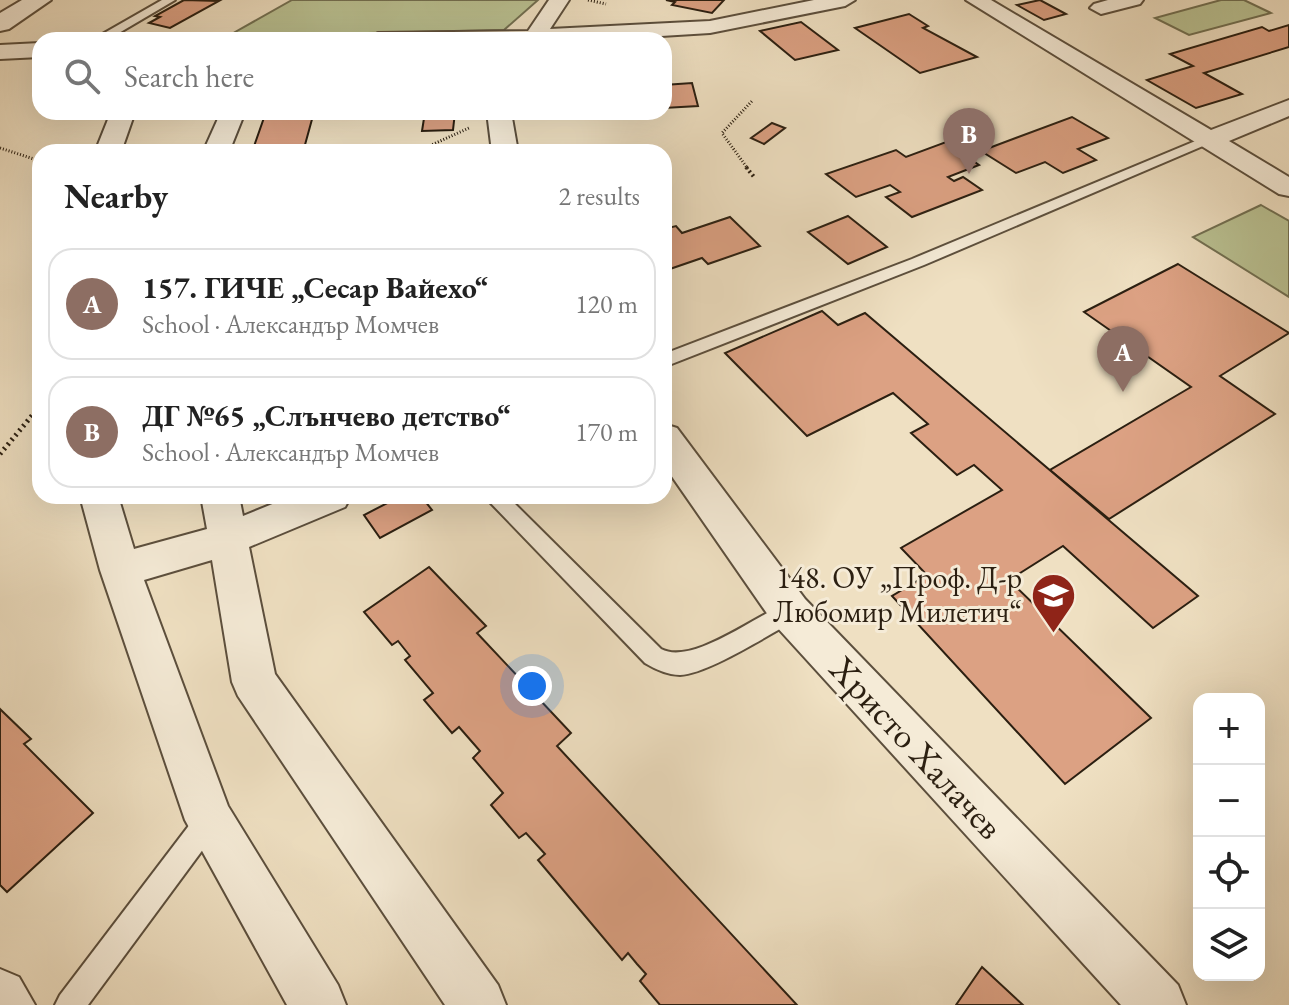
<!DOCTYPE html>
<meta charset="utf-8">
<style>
body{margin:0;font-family:"EB Garamond",serif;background:#f2f2f2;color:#222}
.controls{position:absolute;right:24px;bottom:24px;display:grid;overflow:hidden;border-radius:16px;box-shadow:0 8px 32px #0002}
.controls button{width:72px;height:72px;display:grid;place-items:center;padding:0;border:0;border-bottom:2px solid #e0e0e0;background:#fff;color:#222;font:40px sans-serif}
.you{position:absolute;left:532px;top:686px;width:28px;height:28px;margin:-20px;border:6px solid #fff;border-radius:50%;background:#1a73e8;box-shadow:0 0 0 12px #1a73e833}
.badge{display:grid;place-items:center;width:52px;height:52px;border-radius:50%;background:#8f2418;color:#fff;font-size:26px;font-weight:700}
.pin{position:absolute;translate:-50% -66px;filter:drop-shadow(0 2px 4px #0008)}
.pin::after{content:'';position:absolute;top:42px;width:28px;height:24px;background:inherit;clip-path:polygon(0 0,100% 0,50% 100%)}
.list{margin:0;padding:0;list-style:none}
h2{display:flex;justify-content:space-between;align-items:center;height:104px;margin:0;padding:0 32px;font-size:34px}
h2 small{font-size:26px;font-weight:400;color:#767676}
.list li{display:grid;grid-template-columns:52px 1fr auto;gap:24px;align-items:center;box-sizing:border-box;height:112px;margin:0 16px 16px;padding:0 16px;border:2px solid #e0e0e0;border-radius:24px}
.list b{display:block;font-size:30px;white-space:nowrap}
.list p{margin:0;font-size:26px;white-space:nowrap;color:#767676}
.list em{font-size:26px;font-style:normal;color:#767676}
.icon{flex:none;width:44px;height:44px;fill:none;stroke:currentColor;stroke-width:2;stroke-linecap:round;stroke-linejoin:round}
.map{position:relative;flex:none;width:1289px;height:1005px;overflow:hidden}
.search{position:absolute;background:#fff;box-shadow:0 8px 32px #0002;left:32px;top:32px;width:640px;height:88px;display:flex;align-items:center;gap:20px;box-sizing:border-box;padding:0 28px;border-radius:24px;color:#767676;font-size:30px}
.panel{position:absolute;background:#fff;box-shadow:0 8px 32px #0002;left:32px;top:144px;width:640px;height:360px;border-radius:24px}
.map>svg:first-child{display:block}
</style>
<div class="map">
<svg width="1289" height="1005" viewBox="0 0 1289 1005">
<rect width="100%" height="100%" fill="#efe0c2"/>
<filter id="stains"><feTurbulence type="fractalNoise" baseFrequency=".0025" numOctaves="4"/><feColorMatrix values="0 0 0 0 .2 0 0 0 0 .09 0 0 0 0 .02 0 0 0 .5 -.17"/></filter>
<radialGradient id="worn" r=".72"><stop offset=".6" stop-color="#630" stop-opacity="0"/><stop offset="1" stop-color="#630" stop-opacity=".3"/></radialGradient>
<g fill="#bac293" stroke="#727052" stroke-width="2">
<polygon points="292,0 538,0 504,30 228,36"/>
<polygon points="1221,0 1244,0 1271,13 1189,35 1155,18"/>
<polygon points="1261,205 1289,221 1289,297 1193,237"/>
</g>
<g fill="#dca183" stroke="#2b1f11" stroke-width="2">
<polygon points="184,0 219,1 170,28 149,23 160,17 155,16"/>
<polygon points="666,0 724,0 712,13 672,5 675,2"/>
<polygon points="1040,0 1066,14 1044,20 1017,5"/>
<polygon points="909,14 928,26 923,28 977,57 920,73 855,28"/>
<polygon points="801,22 838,50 795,60 760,31"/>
<polygon points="1289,25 1289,47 1204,73 1242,94 1196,108 1147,80 1193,66 1170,54 1262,27 1269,31"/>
<polygon points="692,83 698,106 664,108 664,85"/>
<polygon points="266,112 314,112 303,152 252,152"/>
<polygon points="425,112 455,112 453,130 422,131"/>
<polygon points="1072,117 1108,138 1078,149 1096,160 1063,173 1045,162 1016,173 981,151"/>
<polygon points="772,123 785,128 764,144 751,138"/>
<polygon points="946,142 979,165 948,177 954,181 963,177 982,190 912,217 886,197 900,192 890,185 856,197 826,174 896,150 906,157"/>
<polygon points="848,216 887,247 848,264 808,232"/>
<polygon points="730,217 760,246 708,264 702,258 664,271 664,229 676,226 682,233"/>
<polygon points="1178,264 1289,333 1220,376 1275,414 1109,519 1050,470 1191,387 1084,312"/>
<polygon points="822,311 838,325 865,313 1198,596 1153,628 1063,546 1009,580 1151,718 1065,784 892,596 927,575 901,548 1002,490 974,465 957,475 911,433 928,424 893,393 807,436 725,353"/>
<polygon points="401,496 421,496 432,510 380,538 364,515"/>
<polygon points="429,567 486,626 477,633 571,733 557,746 797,1005 660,1005 640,981 646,974 637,964 628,953 622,960 538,860 545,854 526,833 519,838 491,805 503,793 473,758 480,751 459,727 452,733 424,700 433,693 405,660 410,656 398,641 392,645 364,612"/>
<polygon points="0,709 31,739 24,744 93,813 7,892 0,885"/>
<polygon points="982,967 1023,1005 956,1005"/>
</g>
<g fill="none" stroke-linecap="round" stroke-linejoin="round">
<defs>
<g id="service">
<polygon points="162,0 175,0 107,40 92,40"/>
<polygon points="1205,137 1217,140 924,265 664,367 664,354 912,259"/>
<path d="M484,496H507L661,649C693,666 757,614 790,602L798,605L801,612L798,619C771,633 708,674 680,675C668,675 655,669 645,663Z"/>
<polygon points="209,807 218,811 222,820 218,829 88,1005 55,1005 60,995 200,811"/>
</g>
<g id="minor">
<polygon points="549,0 569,0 550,29 710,21 814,0 855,0 845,6 710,33 596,40 367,40 378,33 528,31"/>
<polygon points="966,0 991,0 1211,130 1289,100 1289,116 1229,141 1289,177 1289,196 1279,194"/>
<polygon points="1108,0 1143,0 1140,4 1101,14 1090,8 1094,4"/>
<polygon points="40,43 40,57 0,59 0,45"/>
<polygon points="111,112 135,112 121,152 95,152"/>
<polygon points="221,112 245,112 229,152 203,152"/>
<polygon points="487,112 511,112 518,152 492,152"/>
<polygon points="664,424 677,428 805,599 1178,985 1186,1005 1121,1005 775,625 664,465"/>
<polygon points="80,496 118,496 134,549 207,529 201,496 239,496 243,516 292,496 351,496 345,507 249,547 275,674 498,985 506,1005 445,1005 238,696 232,682 212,560 144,580 228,806 338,985 346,1005 287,1005 185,820 100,570"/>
<polygon points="0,969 19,977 35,1005 0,1005"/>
</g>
<polygon id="tertiary" points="22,0 51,0 9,29 0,31 0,13"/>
</defs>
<use href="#service" stroke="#5c4f3d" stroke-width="4"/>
<use href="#minor" stroke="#5c4f3d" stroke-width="4"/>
<use href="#tertiary" stroke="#5c4f3d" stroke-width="4"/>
<g stroke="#2b1f11" stroke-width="3" stroke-dasharray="1 2" stroke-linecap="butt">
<polyline points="588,0 606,4"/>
<polyline points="0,148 40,161"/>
<polyline points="416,152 469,128"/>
<polyline points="748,169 722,133 752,101"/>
</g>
<polyline stroke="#2b1f11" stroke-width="4" stroke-dasharray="2 3" stroke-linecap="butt" points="746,167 754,177"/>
<polyline stroke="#2b1f11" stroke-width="5" stroke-dasharray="2 4" stroke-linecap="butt" points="0,454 40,406"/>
<use href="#service" fill="#f5ebd7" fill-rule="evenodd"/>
<use href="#minor" fill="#f5ebd7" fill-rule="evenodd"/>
<use href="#tertiary" fill="#f5ebd7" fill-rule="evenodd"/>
</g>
<defs>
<symbol id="school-pin" viewBox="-11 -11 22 30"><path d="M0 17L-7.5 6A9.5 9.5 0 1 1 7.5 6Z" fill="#8f2418" stroke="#f5ebd7"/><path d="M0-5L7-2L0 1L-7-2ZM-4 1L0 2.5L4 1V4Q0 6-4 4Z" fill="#fff"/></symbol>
</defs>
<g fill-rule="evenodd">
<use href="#school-pin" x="1028" y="570" width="51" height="69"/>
</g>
<g text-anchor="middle" stroke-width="6" stroke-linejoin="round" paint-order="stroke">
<g font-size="30" fill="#2b1f11" stroke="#f5ebd7" text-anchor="end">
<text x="1022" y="588">148. ОУ „Проф. Д-р<tspan x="1022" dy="34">Любомир Милетич“</tspan></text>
</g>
<g font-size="36" fill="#2b1f11" stroke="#f5ebd7">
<text transform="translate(917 747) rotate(47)" y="13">Христо Халачев</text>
</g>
</g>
<rect width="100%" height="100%" filter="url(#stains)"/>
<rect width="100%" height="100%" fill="url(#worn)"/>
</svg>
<div class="controls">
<button>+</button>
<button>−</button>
<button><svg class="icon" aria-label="locate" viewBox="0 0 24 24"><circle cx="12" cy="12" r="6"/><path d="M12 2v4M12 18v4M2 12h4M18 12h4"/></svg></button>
<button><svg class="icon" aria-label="layers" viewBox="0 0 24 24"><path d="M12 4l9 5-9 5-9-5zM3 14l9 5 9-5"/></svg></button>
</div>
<div class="you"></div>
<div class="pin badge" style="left:1123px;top:392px;background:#8d6e63">A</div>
<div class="pin badge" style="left:969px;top:174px;background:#8d6e63">B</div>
<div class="search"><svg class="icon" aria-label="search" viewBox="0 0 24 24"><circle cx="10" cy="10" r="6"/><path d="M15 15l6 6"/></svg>Search here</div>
<section class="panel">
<h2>Nearby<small>2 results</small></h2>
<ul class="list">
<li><span class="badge" style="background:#8d6e63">A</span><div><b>157. ГИЧЕ „Сесар Вайехо“</b><p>School · Александър Момчев</p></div><em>120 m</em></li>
<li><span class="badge" style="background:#8d6e63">B</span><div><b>ДГ №65 „Слънчево детство“</b><p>School · Александър Момчев</p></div><em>170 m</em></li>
</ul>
</section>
</div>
